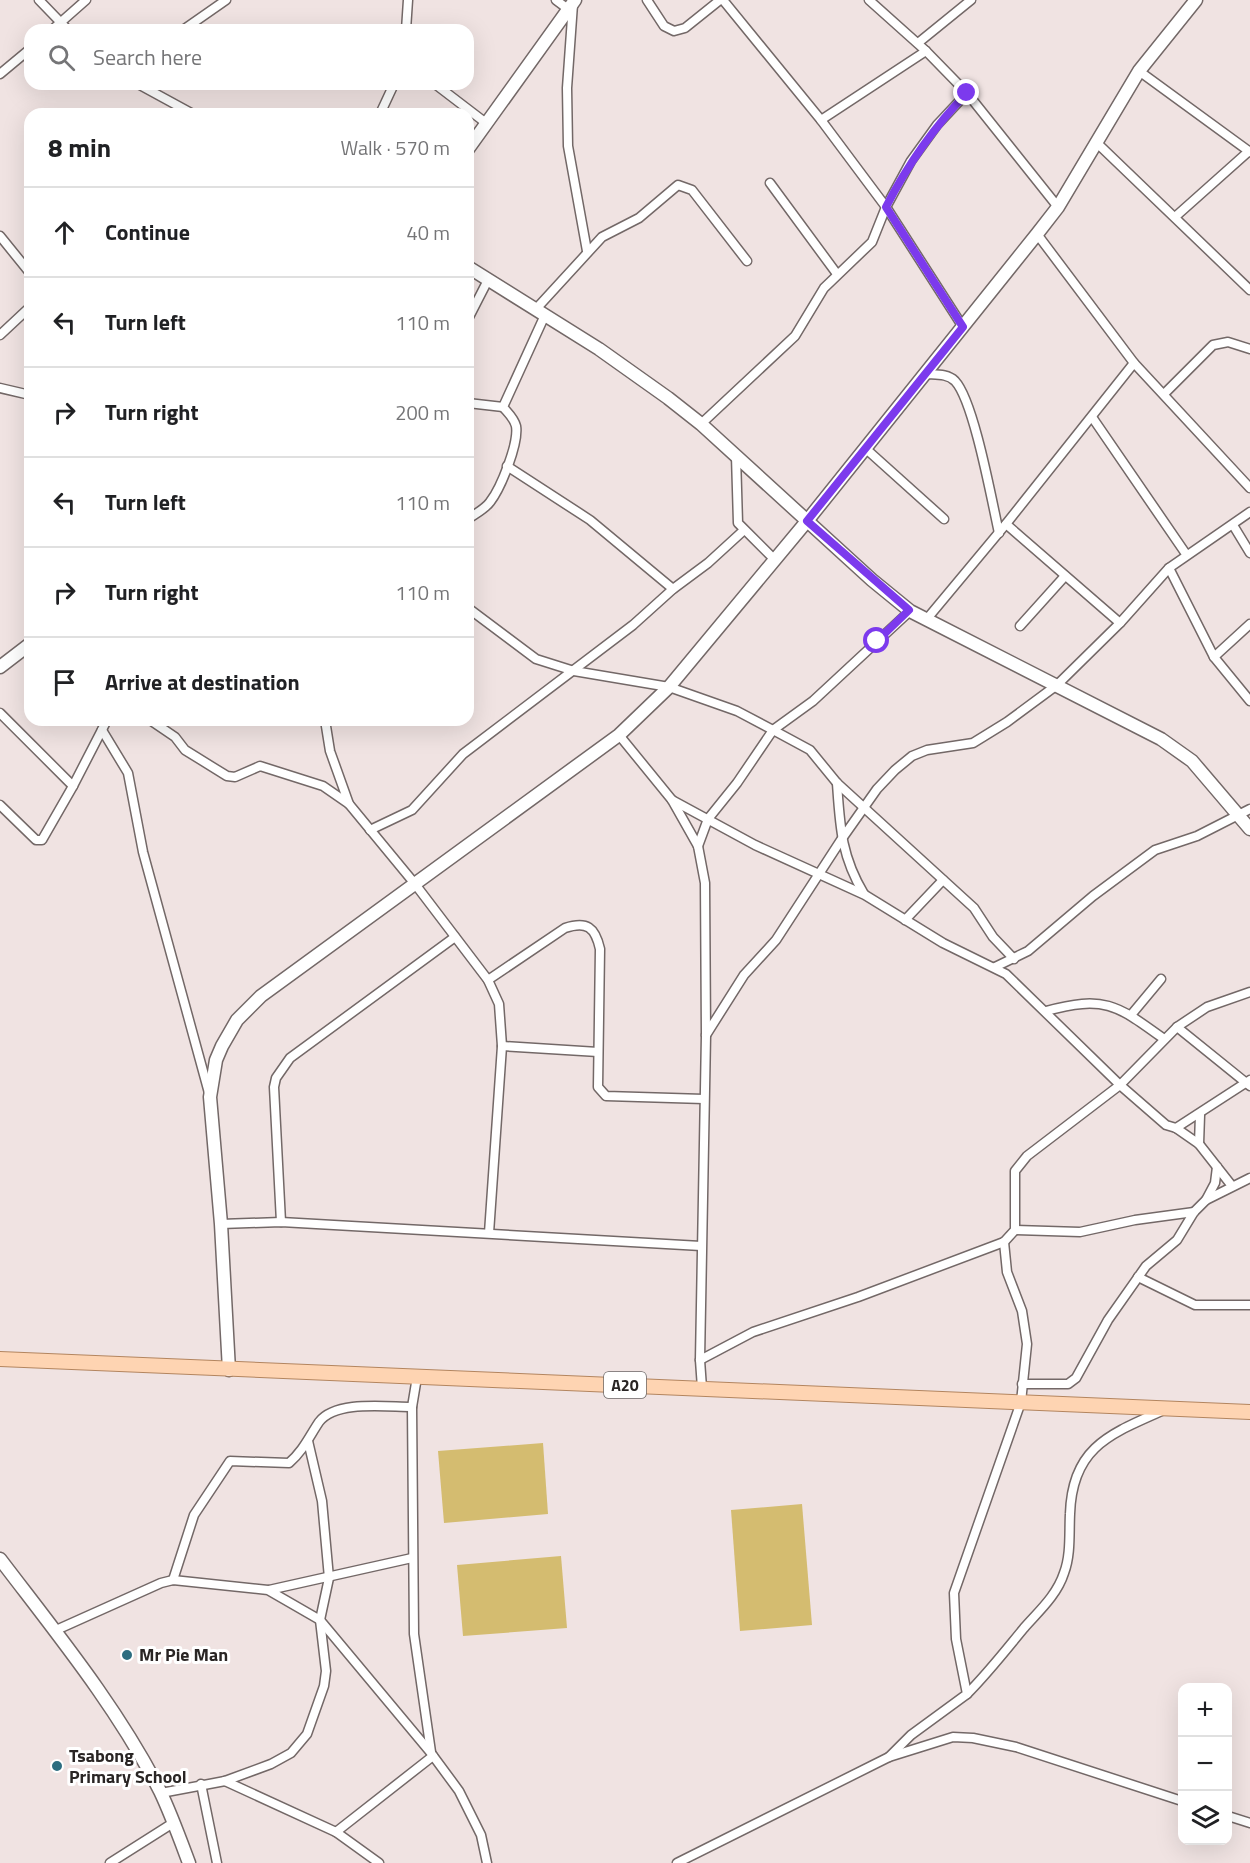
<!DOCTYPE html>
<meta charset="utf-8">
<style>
body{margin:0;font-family:"Titillium Web",sans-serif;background:#f2f2f2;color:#202124}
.controls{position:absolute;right:18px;bottom:18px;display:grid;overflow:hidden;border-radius:12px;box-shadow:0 6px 24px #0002}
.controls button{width:54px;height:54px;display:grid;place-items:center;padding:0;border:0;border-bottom:2px solid #e0e0e0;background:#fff;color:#202124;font:30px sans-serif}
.stop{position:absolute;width:18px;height:18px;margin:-14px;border:4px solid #7c3aed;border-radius:50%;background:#fff}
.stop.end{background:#7c3aed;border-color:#fff;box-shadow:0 2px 6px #0008}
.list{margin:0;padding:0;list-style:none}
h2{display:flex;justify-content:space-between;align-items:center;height:78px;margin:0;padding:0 24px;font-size:26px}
h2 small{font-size:20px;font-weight:400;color:#757577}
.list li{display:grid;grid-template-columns:39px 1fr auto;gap:18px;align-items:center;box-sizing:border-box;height:90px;padding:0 24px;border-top:2px solid #e0e0e0}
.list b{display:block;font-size:22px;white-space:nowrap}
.list em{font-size:20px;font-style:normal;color:#757577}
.icon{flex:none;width:33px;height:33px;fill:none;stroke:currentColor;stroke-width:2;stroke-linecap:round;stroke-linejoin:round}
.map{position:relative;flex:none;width:1250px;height:1863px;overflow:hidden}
.search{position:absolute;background:#fff;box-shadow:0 6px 24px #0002;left:24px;top:24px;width:450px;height:66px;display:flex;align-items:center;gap:15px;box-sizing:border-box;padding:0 21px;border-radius:18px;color:#757577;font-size:22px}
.panel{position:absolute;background:#fff;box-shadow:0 6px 24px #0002;left:24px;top:108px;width:450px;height:618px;border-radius:18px}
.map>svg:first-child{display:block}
</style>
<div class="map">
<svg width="1250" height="1863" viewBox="0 0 1250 1863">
<rect width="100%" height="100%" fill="#f0e3e2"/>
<g fill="#d4bc70">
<polygon points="543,1443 548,1514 444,1523 438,1451"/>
<polygon points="802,1504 812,1625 740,1631 731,1510"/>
<polygon points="561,1556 567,1628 463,1636 457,1565"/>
</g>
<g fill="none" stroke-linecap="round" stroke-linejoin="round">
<defs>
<g id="street">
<polyline points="39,0 68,30"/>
<polyline points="556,0 568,9"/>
<polyline points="647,0 664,26 674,31 685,28 720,0"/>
<polyline points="723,0 821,120 886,207 963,327"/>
<polyline points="869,0 926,51 967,93 1058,207"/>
<polyline points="573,4 567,88 568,146 587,251"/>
<polyline points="52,30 86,0"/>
<polyline points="183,30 226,0"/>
<polyline points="406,30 408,0"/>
<polyline points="918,43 971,0"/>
<polyline points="1139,71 1250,152"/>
<polyline points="0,74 30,49"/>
<polyline points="138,84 193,114"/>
<polyline points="435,84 486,123"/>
<polyline points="380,114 394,84"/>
<polyline points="821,120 926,51"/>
<polyline points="1097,143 1250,290"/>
<polyline points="770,183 837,274"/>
<polyline points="1175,217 1249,151"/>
<polyline points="1037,234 1134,363 1250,488"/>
<polyline points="0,236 30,273"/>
<polyline points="536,309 602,237 639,218 678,185 692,190 747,261"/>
<polyline points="468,319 488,280"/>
<polyline points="0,335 30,307"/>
<path d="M924,374C935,375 947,373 955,381C974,401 992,502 999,533"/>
<polyline points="0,388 30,395"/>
<polyline points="1164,394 1213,345 1228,342 1250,349"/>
<polyline points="468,403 503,407"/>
<polyline points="1092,417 1186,554"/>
<polyline points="701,424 795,336 824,288 872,242 886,207 911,161 937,125 967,93"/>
<polyline points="865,448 944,519"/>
<polyline points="736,456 738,523 775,560"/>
<polyline points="507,466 590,520 673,589"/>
<path d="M468,519C475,514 485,509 490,502C501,488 519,443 516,426C514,418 508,413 503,407L545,315"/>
<polyline points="1006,524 1120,623"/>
<polyline points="1233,525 1250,553"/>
<polyline points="1169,568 1214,657 1250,701"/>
<polyline points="468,608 536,659 574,671 669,687 737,711 773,730 813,701 910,611"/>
<polyline points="926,620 1006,524 1134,363"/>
<polyline points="1020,626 1065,576"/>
<polyline points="1214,657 1250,624"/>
<polyline points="0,713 73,786"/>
<polyline points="150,720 175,737 185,750 227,776 235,777 260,766 323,786 349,804"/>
<polyline points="325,720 330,751 349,804 415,884 488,980 499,1004 502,1046 489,1233"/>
<polyline points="102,730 128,773 143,852 209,1093"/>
<polyline points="619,735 672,800 698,846 705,883 706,1035 700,1360 702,1388"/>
<path d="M837,783C840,826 841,856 864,894"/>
<polyline points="672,800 755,845 865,895 943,943 1006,974 1120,1085 1166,1125 1176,1128 1199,1144 1232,1186"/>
<polyline points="0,805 36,840 42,840 73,786 107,720"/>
<polyline points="370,830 412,810 463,754 633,625 673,589 708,563 743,531"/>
<polyline points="698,846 708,819 737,783 773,730 810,750 837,783 974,908 993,937 1014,959"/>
<polyline points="905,920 943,880"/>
<polyline points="995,967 1028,951 1093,896 1155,850 1197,836 1250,809"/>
<path d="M488,980L565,928C587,921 595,927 600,949L598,1087L606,1096L704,1099"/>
<path d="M1046,1011C1105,995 1117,1005 1164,1039"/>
<polyline points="1131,1015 1161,979"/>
<polyline points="1177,1027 1250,1086"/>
<polyline points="706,1035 744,975 776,940 841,840 877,789 895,770 912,756 927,750 973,743 1007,722 1057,685 1120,623 1169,568 1250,512"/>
<polyline points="502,1046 598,1052"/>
<polyline points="1176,1128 1250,1080"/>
<polyline points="1199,1144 1200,1115"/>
<polyline points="1206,1200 1215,1183 1217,1167"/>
<polyline points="281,1222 274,1087 276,1078 290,1058 455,937"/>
<polyline points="221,1224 281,1222 701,1246"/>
<polyline points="1015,1230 1080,1232 1135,1220 1194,1212"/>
<polyline points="1138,1277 1195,1305 1250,1305"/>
<polyline points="700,1360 753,1332 858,1297 1004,1242 1015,1230 1015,1171 1027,1156 1120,1085 1177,1027 1207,1007 1250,992"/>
<polyline points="417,1377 412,1407 414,1634 431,1752"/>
<polyline points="1022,1384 1068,1384 1076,1378 1108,1320 1146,1266 1177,1240 1194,1212 1206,1200 1250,1178"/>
<path d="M173,1580L194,1515L230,1461L289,1463C303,1451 309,1437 319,1422C336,1400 386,1407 412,1407"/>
<polyline points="269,1590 412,1558"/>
<polyline points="54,1631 161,1583 173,1580 268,1590 320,1620 431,1753 459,1791 481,1835 487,1863"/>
<path d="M967,1694C988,1673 1005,1651 1024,1628C1039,1611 1057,1595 1064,1573C1071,1555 1069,1533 1070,1514C1072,1447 1110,1434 1164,1410"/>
<polyline points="889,1757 911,1735 967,1694 956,1639 954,1593 1021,1402 1027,1344 1022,1311 1007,1272 1004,1242"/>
<polyline points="225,1781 336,1832 379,1863"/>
<polyline points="201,1784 217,1863"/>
<polyline points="161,1793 225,1781 271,1764 291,1753 307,1734 324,1686 326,1671 320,1620 329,1578 322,1501 308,1441"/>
<polyline points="1228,1816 1250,1823"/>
<polyline points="336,1832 433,1756"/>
<polyline points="110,1863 173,1823"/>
<polyline points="677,1863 889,1757 953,1737 973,1738 1016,1747 1182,1801"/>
</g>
<g id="secondary">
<polyline points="468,149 575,0"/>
<polyline points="468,267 599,349 668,398 701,424 872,580 910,611 1161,739 1192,761 1250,829"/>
<polyline points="0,667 30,644"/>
<polyline points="229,1370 221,1224 210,1097 216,1060 222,1046 237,1020 261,996 619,735 669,687 807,521 1037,234 1058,207 1139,71 1196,0"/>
<path d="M0,1559C57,1634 117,1707 160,1791C171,1814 180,1839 189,1863"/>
</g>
<polyline id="primary" points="0,1359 1250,1412"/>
</defs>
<use href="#street" stroke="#736867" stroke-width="11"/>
<use href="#secondary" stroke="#736867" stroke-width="15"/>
<use href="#primary" stroke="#b3855f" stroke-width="16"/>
<use href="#street" stroke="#fff" stroke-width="8"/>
<use href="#secondary" stroke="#fff" stroke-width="12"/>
<use href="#primary" stroke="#fed4b2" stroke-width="14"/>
</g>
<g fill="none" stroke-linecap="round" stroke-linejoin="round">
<path stroke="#7c3aed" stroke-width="8" d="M877,641L909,610L807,521L963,327L886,207C908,164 933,128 967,93"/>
</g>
<g fill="#2c6d80" stroke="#fff" stroke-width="2">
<circle cx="127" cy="1655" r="6"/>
<circle cx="57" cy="1766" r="6"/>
</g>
<g text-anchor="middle" stroke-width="6" stroke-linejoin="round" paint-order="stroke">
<rect fill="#fff" stroke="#696666" stroke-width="1.5" x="604" y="1372" width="42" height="26" rx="4.5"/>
<g font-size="16" font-weight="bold" fill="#292524">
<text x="625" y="1391">A20</text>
</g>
<g font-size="18" font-weight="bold" fill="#292524" stroke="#fff" text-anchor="start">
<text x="139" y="1661">Mr Pie Man</text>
<text x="69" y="1762">Tsabong<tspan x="69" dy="21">Primary School</tspan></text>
</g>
</g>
</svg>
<div class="controls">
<button>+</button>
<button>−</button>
<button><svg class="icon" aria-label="layers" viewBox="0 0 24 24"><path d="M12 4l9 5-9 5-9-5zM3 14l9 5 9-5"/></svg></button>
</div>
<div class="stop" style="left:877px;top:641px"></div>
<div class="stop end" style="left:967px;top:93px"></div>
<div class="search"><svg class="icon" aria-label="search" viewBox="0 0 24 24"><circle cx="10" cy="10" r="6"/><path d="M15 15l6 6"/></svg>Search here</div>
<section class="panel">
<h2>8 min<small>Walk · 570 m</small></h2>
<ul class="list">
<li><svg class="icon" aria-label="ahead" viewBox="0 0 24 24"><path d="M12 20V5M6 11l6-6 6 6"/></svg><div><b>Continue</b></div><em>40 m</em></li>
<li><svg class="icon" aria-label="left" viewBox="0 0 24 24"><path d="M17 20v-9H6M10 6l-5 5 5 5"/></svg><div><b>Turn left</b></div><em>110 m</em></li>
<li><svg class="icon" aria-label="right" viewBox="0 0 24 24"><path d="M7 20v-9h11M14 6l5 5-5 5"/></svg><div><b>Turn right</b></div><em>200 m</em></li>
<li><svg class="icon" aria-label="left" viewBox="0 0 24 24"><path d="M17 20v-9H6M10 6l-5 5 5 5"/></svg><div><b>Turn left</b></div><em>110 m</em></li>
<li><svg class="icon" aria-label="right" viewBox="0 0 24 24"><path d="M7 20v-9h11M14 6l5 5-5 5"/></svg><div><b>Turn right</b></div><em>110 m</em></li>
<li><svg class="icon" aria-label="arrive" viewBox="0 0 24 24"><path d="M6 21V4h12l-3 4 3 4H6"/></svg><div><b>Arrive at destination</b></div></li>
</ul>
</section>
</div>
